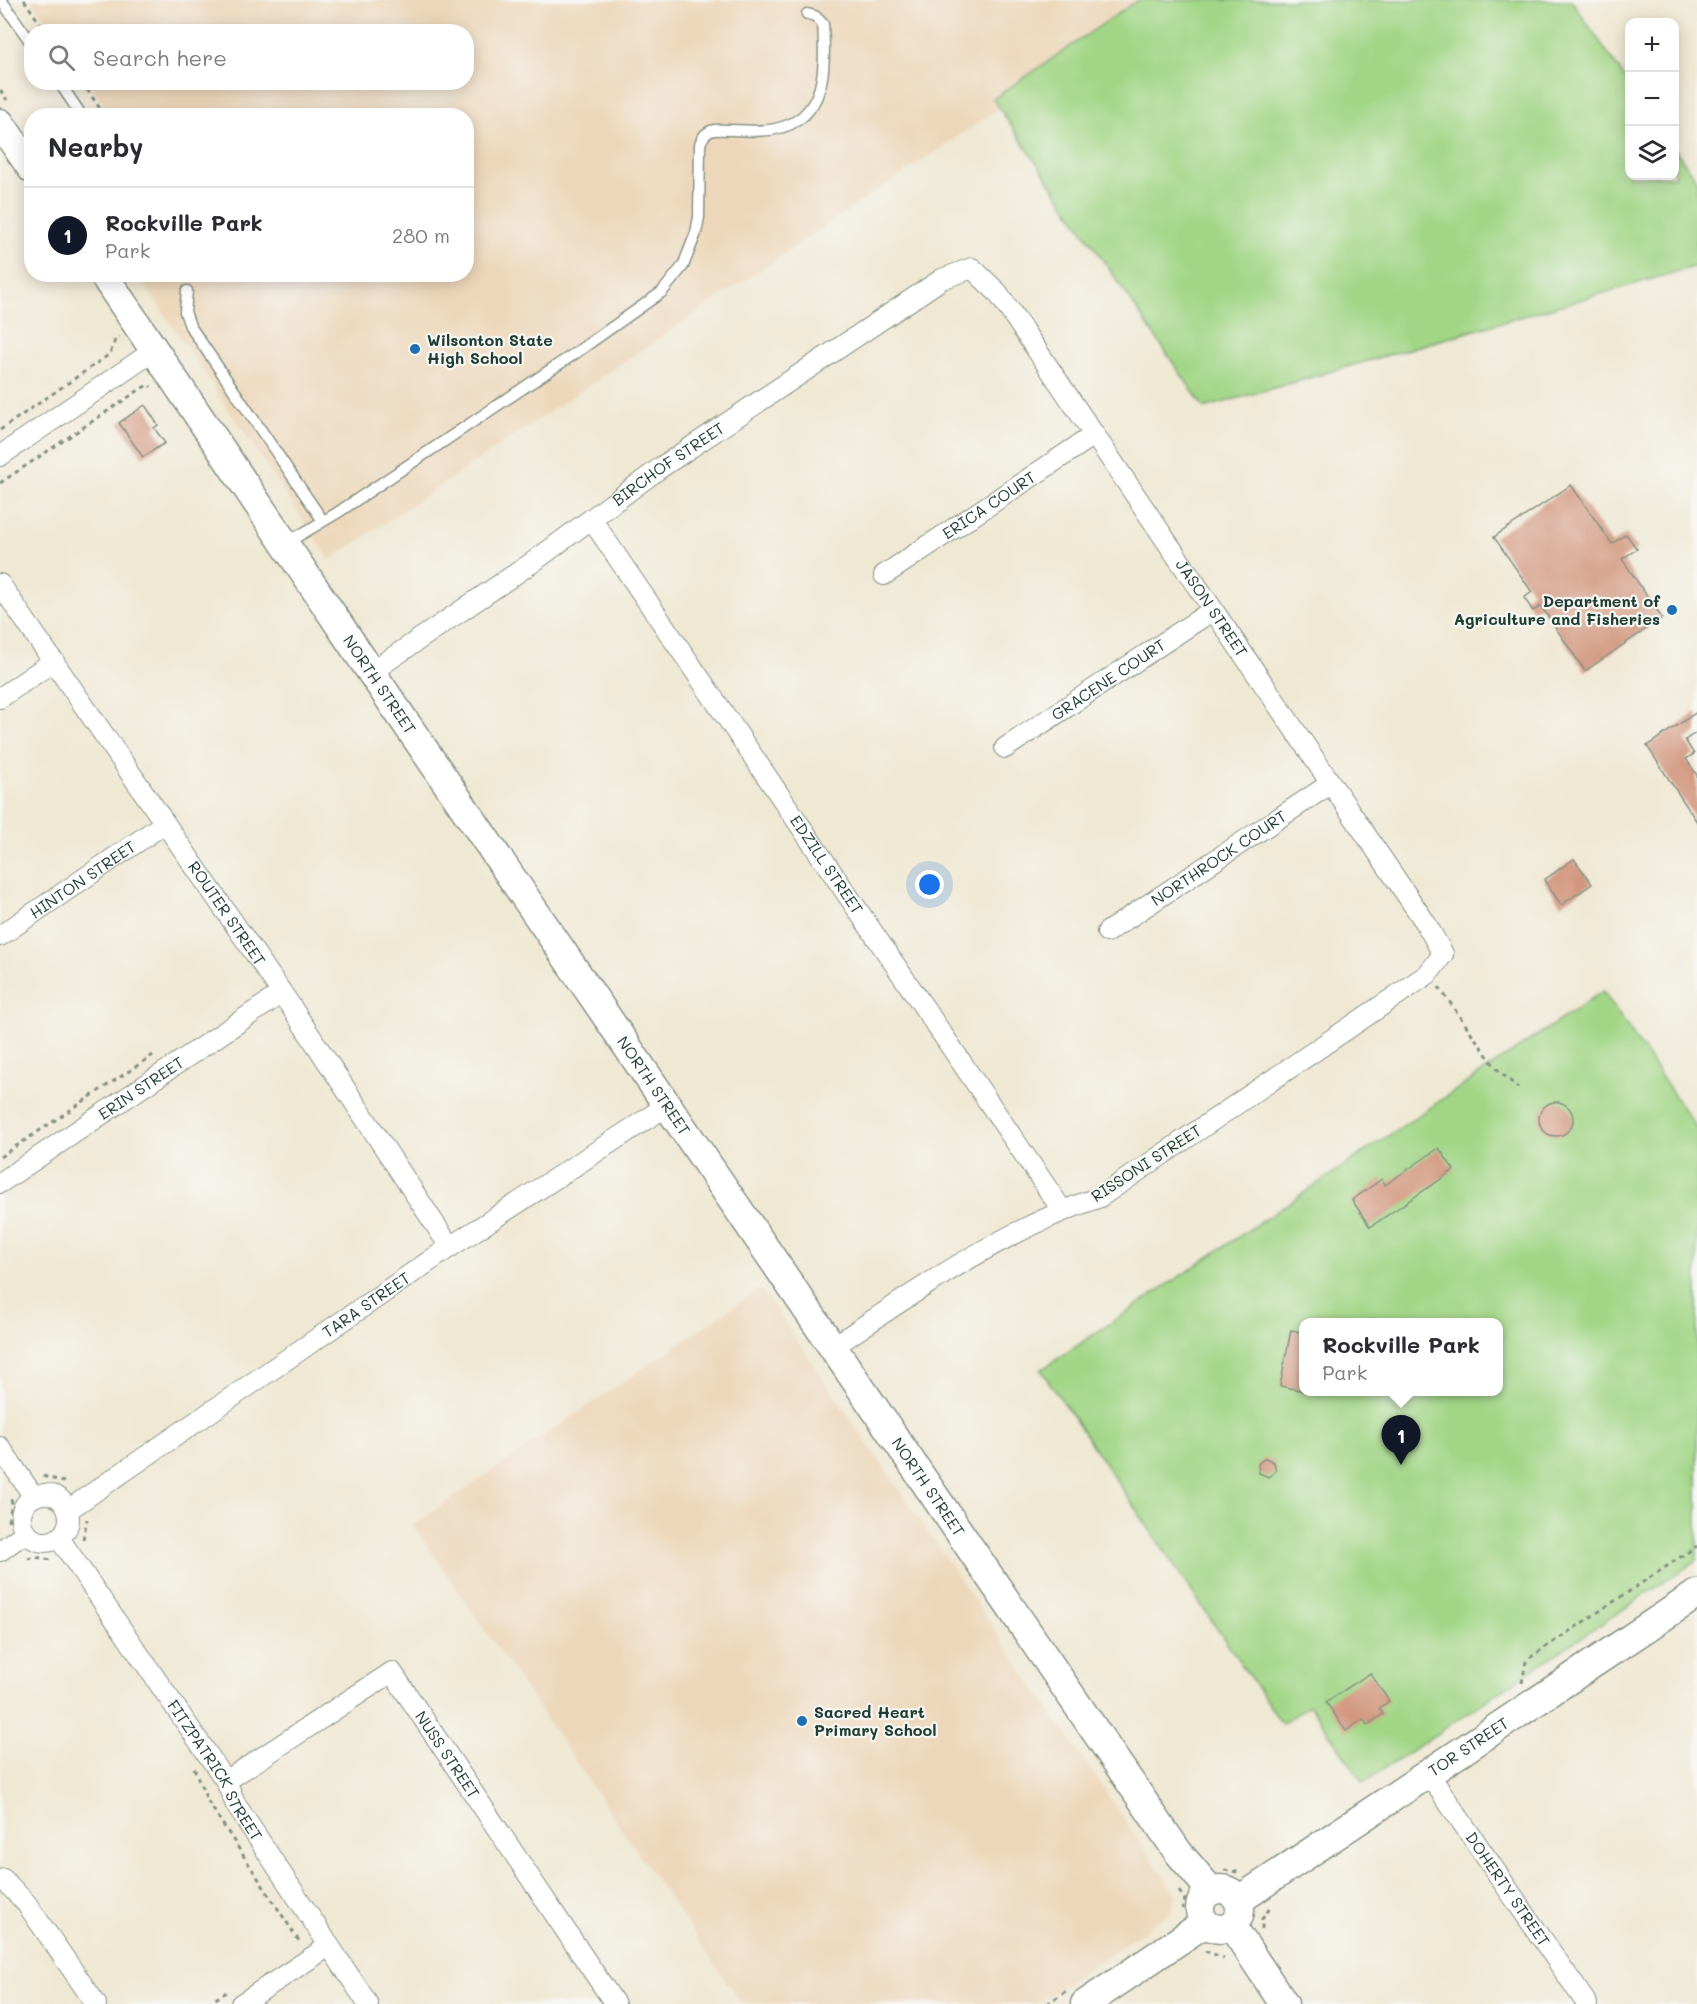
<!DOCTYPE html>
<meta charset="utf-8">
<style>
body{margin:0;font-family:Mali,sans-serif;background:#f7f7f7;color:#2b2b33}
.controls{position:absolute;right:18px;top:18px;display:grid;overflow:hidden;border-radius:12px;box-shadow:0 3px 15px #0003}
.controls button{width:54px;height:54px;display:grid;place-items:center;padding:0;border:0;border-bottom:2px solid #e1e1e2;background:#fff;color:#2b2b33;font:30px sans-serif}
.you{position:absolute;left:930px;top:885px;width:21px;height:21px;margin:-15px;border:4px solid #fff;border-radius:50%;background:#1a73e8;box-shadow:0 0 0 9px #1a73e833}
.badge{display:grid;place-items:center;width:39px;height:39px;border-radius:50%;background:#111827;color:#fff;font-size:20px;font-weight:700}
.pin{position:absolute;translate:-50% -50px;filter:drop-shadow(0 2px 3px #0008)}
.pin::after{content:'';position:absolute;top:32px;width:21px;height:18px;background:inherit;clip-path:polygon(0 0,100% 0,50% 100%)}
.popup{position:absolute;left:1299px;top:1318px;width:204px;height:78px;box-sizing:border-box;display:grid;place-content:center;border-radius:12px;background:#fff;filter:drop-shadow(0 2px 4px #0005);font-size:20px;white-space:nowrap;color:#7c7c81}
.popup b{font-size:22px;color:#2b2b33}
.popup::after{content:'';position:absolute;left:50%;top:100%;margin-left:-12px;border:12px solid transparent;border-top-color:#fff}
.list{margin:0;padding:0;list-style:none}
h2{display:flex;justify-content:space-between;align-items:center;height:78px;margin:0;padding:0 24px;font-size:26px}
h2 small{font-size:20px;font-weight:400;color:#7c7c81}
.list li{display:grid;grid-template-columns:39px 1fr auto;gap:18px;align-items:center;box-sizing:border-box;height:96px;padding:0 24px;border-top:2px solid #e1e1e2}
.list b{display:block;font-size:22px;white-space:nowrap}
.list p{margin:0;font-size:20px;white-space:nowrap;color:#7c7c81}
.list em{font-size:20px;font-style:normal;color:#7c7c81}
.icon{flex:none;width:33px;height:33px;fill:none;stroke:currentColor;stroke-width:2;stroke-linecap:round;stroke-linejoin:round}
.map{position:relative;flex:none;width:1697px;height:2004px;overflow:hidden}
.search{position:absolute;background:#fff;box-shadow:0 3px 15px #0003;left:24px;top:24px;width:450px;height:66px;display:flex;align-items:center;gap:15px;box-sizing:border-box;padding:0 21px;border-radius:24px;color:#7c7c81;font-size:22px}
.panel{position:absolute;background:#fff;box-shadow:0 3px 15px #0003;left:24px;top:108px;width:450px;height:174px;border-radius:24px}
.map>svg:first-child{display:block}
</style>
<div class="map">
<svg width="1697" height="2004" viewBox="0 0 1697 2004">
<rect width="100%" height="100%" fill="#f6f6f2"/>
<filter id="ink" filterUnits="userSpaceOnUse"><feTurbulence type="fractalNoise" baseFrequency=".0167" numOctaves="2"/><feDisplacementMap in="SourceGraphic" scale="12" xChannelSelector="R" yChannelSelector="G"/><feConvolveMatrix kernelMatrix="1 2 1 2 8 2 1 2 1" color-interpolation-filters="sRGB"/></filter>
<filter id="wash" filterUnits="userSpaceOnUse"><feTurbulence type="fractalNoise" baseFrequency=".008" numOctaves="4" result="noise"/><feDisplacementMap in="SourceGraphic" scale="24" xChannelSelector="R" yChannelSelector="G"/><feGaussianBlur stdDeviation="1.35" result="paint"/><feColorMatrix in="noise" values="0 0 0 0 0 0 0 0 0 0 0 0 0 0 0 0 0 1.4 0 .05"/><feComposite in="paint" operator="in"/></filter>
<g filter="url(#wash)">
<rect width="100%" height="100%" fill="#efe8d3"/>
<g fill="#edd7ba">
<polygon points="31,0 1138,0 994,99 1000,108 330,560 138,275 466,274 466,116 110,115 88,83 466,82 466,32 53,31"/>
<polygon points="761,1288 1176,1895 1171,1912 1037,2004 742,2004 413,1525"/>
</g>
<g fill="#a2d686" stroke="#608a5d" stroke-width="1.5" fill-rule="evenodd">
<polygon points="1138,0 1571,0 1629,84 1630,176 1674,176 1675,149 1697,181 1697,266 1204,408 993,99"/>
<path d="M1603,991L1697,1129V1560L1363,1783L1310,1705L1282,1724L1041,1370ZM1304,1322H1498V1392H1304Z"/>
</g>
<g id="blocks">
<g fill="#d2967e">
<polygon points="145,405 158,425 154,428 165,443 143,457 119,423"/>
<polygon points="1571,485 1612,544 1626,534 1637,549 1622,559 1662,618 1585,671 1541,606 1533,611 1524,598 1532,592 1494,537"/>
<polygon points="1697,712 1697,732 1685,740 1694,754 1686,759 1697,775 1697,822 1647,746"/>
<polygon points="1574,859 1592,884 1561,905 1544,880"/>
<circle cx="1556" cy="1119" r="17"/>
<polygon points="1439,1148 1454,1170 1370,1227 1352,1200 1382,1179 1385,1185"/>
<polygon points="1291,1330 1304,1333 1304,1391 1280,1386"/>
<polygon points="1265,1458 1274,1462 1276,1471 1268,1477 1259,1473 1258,1464"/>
<polygon points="1370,1673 1389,1701 1379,1708 1383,1714 1367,1725 1363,1719 1346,1731 1326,1702"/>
</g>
</g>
</g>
<g filter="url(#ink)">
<use href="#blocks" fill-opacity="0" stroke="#879284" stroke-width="1.5"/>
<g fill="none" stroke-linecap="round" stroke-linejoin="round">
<defs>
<g id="lane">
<polyline points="1,0 32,44"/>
<polyline points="59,82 82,116"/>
<polyline points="187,291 185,312 190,326 323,521"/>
<path d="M285,544L337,513L577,352L662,292L683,266L696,233L699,217L700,144C703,136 706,132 714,130C734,129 756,133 775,129C827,119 826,66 823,24L815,16L807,14"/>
</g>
<g id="street">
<polyline points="0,456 155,350"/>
<path id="s1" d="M592,520L1062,1210"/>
<path id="s2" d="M884,575L1094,435"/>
<path id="s3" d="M0,584L282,993L450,1247"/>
<path id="s4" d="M371,672L533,562L660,468L942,279L972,268L998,293L1425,922L1443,954L1428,974L1100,1197C1003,1230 917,1290 833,1347"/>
<polyline points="0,698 54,661"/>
<path id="s5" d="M1005,748L1213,610"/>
<path id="s6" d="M1107,932L1330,784"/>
<path id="s7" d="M0,936L165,823"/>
<path id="s8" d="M0,1183L282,993"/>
<polyline points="0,1447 34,1497"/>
<circle cx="45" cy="1518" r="24"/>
<path id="s9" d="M68,1510L450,1247L668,1105"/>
<path id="s10" d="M59,1538L226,1781L236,1805L368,2004"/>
<polyline points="0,1551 26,1532"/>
<path id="s11" d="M1428,1773L1587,2004"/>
<path id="s12" d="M226,1781L392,1672L615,2004"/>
<polyline points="0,1881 3,1879 26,1903 96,2004"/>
<polyline points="241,2004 329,1946"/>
</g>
<g id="secondary">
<polyline points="0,123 32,169"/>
<path id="s13" d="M103,274L371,672L1178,1852L1211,1891"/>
<circle cx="1220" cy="1909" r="20"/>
<path id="s14" d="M1239,1900L1697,1594"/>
<polyline points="1232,1926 1284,2004"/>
<polyline points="1085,2004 1205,1923"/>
</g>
</defs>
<use href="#lane" stroke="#879284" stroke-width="13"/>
<use href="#street" stroke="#879284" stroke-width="22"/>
<use href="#secondary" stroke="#879284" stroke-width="31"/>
<g stroke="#879284" stroke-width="3" stroke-dasharray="4.5 4.5" stroke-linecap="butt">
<polyline points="24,0 46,32"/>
<polyline points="82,82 105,116"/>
<polyline points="0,90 7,100"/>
<polyline points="0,430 110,354 115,340 119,337"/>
<polyline points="0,483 142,388 149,385 151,387"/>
<polyline points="1439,987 1496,1068 1518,1088"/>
<polyline points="0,1157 153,1055"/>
<polyline points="43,1476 64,1482"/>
<polyline points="8,1521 12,1504 11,1498"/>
<polyline points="83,1539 87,1519"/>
<polyline points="28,1559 35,1557 52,1560"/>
<polyline points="1522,1683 1526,1662 1531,1657 1697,1546"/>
<polyline points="194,1768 207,1800 301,1944"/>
<polyline points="1224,1870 1238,1872"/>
<polyline points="1179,1891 1185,1900 1182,1909"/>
<polyline points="1262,1929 1262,1919 1270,1908"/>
<polyline points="1205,1951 1224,1958"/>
<polyline points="208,2004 226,1992"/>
<polyline points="1047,2004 1066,1991"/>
</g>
<use href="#lane" stroke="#fff" stroke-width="10"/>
<use href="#street" stroke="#fff" stroke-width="20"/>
<use href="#secondary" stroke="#fff" stroke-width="28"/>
</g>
</g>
<g fill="#1f6fb2" stroke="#f6f6f2" stroke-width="2">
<circle cx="415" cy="349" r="6"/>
<circle cx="1672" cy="610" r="6"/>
<circle cx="802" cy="1721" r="6"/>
</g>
<g text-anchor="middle" stroke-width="4.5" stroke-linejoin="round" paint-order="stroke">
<g font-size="16" font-weight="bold" fill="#1f3d34" stroke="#f6f6f2" text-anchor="start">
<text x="427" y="346">Wilsonton State<tspan x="427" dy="18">High School</tspan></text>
<text x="1660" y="607" text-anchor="end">Department of<tspan x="1660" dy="18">Agriculture and Fisheries</tspan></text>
<text x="814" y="1718">Sacred Heart<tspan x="814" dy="18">Primary School</tspan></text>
</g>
<g font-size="16" fill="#1f3d34" stroke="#f6f6f2">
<text dy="6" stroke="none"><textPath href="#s4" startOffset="363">BIRCHOF STREET</textPath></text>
<text dy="6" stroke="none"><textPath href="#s2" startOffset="126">ERICA COURT</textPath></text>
<text dy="6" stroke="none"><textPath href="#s4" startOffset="1142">JASON STREET</textPath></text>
<text dy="6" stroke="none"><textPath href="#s5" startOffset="124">GRACENE COURT</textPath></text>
<text dy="6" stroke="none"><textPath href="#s13" startOffset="495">NORTH STREET</textPath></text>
<text dy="6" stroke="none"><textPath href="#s6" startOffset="134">NORTHROCK COURT</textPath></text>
<text dy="6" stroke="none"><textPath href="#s1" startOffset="417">EDZILL STREET</textPath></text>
<text dy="6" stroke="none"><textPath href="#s7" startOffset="100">HINTON STREET</textPath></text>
<text dy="6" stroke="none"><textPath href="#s3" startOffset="400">ROUTER STREET</textPath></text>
<text dy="6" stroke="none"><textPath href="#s13" startOffset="981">NORTH STREET</textPath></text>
<text dy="6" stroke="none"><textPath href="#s8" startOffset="170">ERIN STREET</textPath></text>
<text transform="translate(1146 1163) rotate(-33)" y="6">RISSONI STREET</text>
<text dy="6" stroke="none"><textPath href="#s9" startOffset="362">TARA STREET</textPath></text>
<text dy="6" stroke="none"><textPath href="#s13" startOffset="1467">NORTH STREET</textPath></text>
<text dy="6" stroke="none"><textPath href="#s14" startOffset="276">TOR STREET</textPath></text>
<text dy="6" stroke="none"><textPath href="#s12" startOffset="298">NUSS STREET</textPath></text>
<text dy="6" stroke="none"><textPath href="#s10" startOffset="280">FITZPATRICK STREET</textPath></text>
<text dy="6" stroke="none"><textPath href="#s11" startOffset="141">DOHERTY STREET</textPath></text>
</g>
</g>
</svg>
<div class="controls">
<button>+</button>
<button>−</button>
<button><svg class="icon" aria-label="layers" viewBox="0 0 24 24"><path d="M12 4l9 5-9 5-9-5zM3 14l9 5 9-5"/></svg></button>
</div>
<div class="you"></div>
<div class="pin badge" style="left:1401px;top:1465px">1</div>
<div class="popup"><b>Rockville Park</b>Park</div>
<div class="search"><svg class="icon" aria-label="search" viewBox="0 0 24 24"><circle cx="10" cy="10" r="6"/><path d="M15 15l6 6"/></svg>Search here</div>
<section class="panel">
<h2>Nearby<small></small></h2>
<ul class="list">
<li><span class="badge">1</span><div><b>Rockville Park</b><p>Park</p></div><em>280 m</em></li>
</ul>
</section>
</div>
